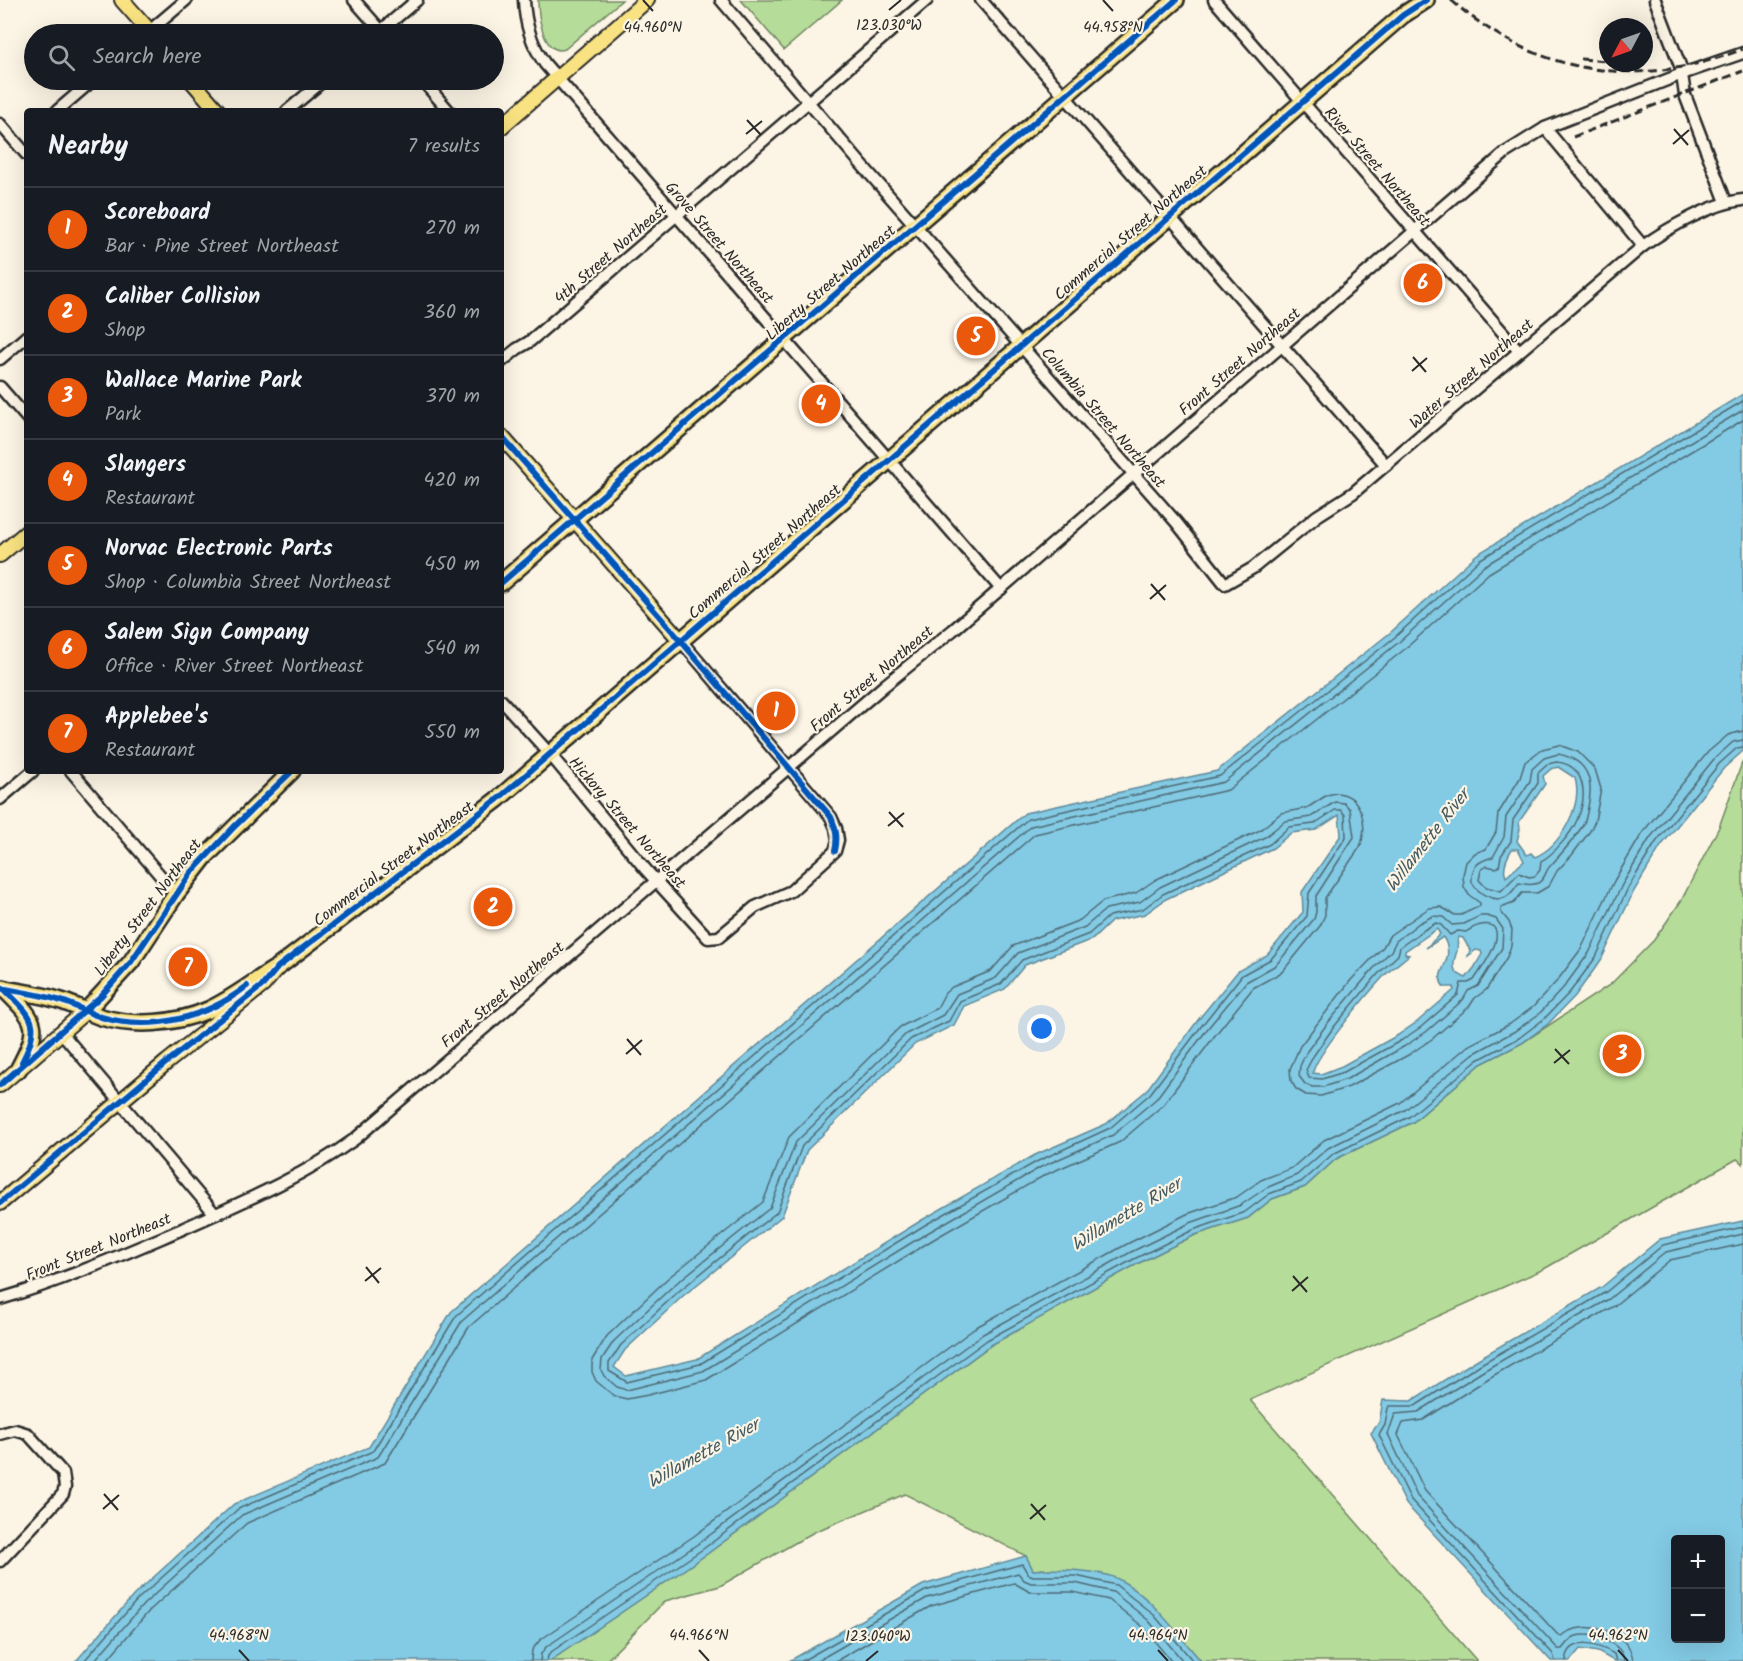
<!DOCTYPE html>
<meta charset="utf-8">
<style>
body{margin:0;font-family:Kalam,sans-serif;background:#242831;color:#f1f3f6}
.controls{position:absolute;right:18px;bottom:18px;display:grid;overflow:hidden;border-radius:6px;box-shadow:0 6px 24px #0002}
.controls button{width:54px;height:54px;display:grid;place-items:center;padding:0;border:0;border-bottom:2px solid #363941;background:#171b24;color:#f1f3f6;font:30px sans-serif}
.compass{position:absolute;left:1599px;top:18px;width:54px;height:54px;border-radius:50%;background:#171b24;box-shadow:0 6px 24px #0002;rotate:229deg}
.you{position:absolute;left:1042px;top:1029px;width:21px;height:21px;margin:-15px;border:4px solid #fff;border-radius:50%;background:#1a73e8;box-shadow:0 0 0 9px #1a73e833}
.badge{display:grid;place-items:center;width:39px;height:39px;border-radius:50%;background:#ea580c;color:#fff;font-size:20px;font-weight:700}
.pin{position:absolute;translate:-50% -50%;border:3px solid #fff;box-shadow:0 2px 6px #0006}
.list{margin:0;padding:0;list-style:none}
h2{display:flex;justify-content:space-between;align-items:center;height:78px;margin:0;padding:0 24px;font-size:26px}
h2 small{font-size:20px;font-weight:400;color:#9ea1a6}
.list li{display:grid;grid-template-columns:39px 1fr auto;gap:18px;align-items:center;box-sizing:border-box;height:84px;padding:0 24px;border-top:2px solid #363941}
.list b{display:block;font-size:22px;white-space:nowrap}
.list p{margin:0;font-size:20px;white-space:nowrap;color:#9ea1a6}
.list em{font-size:20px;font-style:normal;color:#9ea1a6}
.icon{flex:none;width:33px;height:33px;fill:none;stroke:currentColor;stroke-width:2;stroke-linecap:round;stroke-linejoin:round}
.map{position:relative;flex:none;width:1743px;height:1661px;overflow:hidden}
.search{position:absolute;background:#171b24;box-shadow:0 6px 24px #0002;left:24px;top:24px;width:480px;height:66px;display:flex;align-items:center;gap:15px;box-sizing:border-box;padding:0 21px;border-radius:33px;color:#9ea1a6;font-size:22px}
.panel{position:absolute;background:#171b24;box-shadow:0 6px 24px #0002;left:24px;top:108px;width:480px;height:666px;border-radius:6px}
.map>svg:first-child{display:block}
</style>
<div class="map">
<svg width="1743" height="1661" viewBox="0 0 1743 1661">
<rect width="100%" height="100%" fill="#fcf5e5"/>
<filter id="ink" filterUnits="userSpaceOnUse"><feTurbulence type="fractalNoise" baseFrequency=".0167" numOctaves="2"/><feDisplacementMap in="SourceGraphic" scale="12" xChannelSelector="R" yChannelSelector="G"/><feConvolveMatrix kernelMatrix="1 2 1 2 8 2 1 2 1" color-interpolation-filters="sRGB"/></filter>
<g filter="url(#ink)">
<g fill="#b5dc98" stroke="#708462" stroke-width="1.5">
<path d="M538,0H622L565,49C543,57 538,14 538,0Z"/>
<polygon points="741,0 842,0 784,50"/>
<polygon points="1743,760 1743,1164 1737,1159 1544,1269 1250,1400 1477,1661 1201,1661 1189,1647 1046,1569 1033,1570 1026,1556 905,1494 814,1532 720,1586 665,1601 606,1661 550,1661 707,1554 991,1345 1137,1264 1195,1235 1248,1218 1272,1199 1305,1187 1336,1159 1413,1122 1481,1064 1522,1043 1611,984 1654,940 1681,901 1719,827"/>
</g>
<g fill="#83cae4" stroke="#608a9a" stroke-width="1.5" fill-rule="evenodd">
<path d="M1743,394V751L1724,768L1661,846L1634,891L1601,960L1575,996L1548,1024L1522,1043L1481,1064L1413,1122L1336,1159L1305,1187L1272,1199L1248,1218L1195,1235L1137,1264L991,1345L707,1554L550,1661H76L134,1595L234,1504L369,1447L451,1312L1025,813L1217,771L1391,632L1476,555ZM1558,767L1575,778C1583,805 1561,846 1535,857L1531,853L1527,855L1517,841L1520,829L1519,822L1545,784L1543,776L1551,769ZM1339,815L1341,835L1302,892L1303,912L1267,955L1238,971L1198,1020L1146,1091L1106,1124L1035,1155L922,1220L697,1359L626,1376L614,1367L625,1350L683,1296L782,1216L807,1150L915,1044L954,1025L964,1006L1005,989L1025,965L1093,939L1112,921L1145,914L1166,899L1273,848L1291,833L1316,830ZM1512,849H1518L1524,861L1506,877C1502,868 1507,857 1512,849ZM1437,929L1440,934L1426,948L1443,937C1458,961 1431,972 1444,987H1454V990L1417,1022L1398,1035L1342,1066L1321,1074L1313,1073C1314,1057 1370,991 1384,976C1392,968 1401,962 1409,955L1405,954V951ZM1458,937L1463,938L1470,950L1468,956L1476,950L1481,951L1482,954L1474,968L1466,978C1451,972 1452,965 1457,951C1458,947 1457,942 1458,937Z"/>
<path d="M1743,1221V1661H1614L1598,1652L1580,1649L1570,1661H1551L1406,1504L1371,1433L1379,1423L1383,1400L1411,1401L1478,1359L1602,1287L1660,1239ZM1676,1540H1720V1638H1676Z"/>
<path d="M1026,1556L1033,1570C1054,1568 1102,1570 1120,1580C1152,1597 1177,1634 1201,1661H789L923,1585Z"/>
</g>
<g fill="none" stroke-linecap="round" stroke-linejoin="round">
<g stroke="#4e6b75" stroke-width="1.5">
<polygon points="1559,745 1578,752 1595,769 1601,789 1595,821 1590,831 1572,855 1557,871 1549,886 1537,893 1522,893 1514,903 1501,908 1501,912 1509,922 1512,930 1511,946 1507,957 1486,990 1475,998 1469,1007 1432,1039 1410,1054 1349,1087 1321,1096 1306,1095 1296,1089 1291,1081 1290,1069 1300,1046 1351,980 1383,947 1390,935 1429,908 1441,907 1455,915 1461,915 1480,906 1480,903 1469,895 1464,887 1463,875 1466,862 1475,853 1486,849 1496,832 1498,814 1520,778 1525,762 1542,749"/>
<path d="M1558,754C1588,760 1594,780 1588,807C1587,813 1586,820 1583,825C1574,840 1562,853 1551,865C1545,870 1546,879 1538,883C1531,886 1525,884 1519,883C1515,887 1512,894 1506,897C1494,903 1477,893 1472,882C1471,865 1479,861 1493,857L1504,837L1506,817L1530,781L1532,769L1544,758Z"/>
<path d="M1556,762C1586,764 1588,798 1577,820C1572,833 1553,855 1541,861L1540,870L1535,876L1529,877L1519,873L1501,891L1486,887L1479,880L1481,870L1487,866L1495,868L1499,867L1501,856L1511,841L1513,820L1538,783V773L1548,764Z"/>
<path d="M1336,793C1362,794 1369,826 1360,847L1325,898V915L1320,926L1282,972L1253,988L1216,1034L1163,1105L1120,1142L1045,1175L934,1239L706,1380L648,1395L627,1399L614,1396L596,1381L592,1372V1360L607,1336L668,1278L763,1202L789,1137L900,1027L937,1008L945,993L952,987L991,971L1013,946L1080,920L1103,901L1136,893L1155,880L1260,830L1281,813L1307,808L1327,795Z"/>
<polygon points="1335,802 1344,803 1350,809 1354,837 1316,896 1316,912 1314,919 1276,965 1246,982 1208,1028 1156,1099 1113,1135 1041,1167 929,1232 703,1371 627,1390 617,1387 604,1376 601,1370 602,1359 614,1341 674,1285 770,1208 796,1142 906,1034 943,1015 957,994 996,978 1018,953 1085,927 1106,909 1140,902 1160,887 1265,837 1285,821 1311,817"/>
<polygon points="1335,810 1341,810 1345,815 1346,837 1309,893 1307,916 1271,959 1242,975 1203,1024 1150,1094 1110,1128 1038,1161 925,1225 700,1364 627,1382 609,1371 609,1363 621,1345 679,1291 777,1212 802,1146 911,1039 949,1021 960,1001 1001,984 1022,960 1089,934 1109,916 1143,909 1163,894 1270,844 1289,827 1314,824"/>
<polygon points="1433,916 1443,917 1452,925 1464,924 1480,916 1487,916 1496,919 1503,929 1502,948 1478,986 1468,991 1463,1000 1426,1032 1405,1046 1347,1079 1323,1087 1312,1087 1305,1084 1299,1076 1300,1066 1307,1051 1327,1024 1373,969 1391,951 1396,941 1419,923"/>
<path d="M1436,923L1441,925L1450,935L1458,931L1466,932C1480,922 1502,919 1495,943C1492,954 1480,971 1474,980L1468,983H1461L1458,995L1421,1027L1402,1040L1344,1072L1322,1079L1309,1078L1306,1070L1314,1055L1333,1028L1378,974L1398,955L1400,947L1424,930Z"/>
<polyline points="84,1661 138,1599 238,1509 373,1451 456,1316 1028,819 1220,776 1395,637 1479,560 1743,401"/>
<polyline points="94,1661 144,1604 242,1515 378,1457 462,1321 1031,826 1224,782 1399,642 1484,566 1743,410"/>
<polyline points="106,1661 150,1610 247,1523 385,1463 469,1327 1035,834 1228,790 1405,649 1489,573 1743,420"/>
<polyline points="531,1661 532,1650 540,1640 694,1536 978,1326 1127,1244 1187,1214 1237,1197 1261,1180 1292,1168 1324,1140 1400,1103 1468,1046 1510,1024 1533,1007 1557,981 1581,949 1614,881 1643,832 1708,752 1728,735 1743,731"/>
<polyline points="540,1661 541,1654 546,1647 699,1543 983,1334 1131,1252 1190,1223 1241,1205 1266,1188 1297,1175 1328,1148 1405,1110 1473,1054 1515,1031 1539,1014 1564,987 1589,953 1622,885 1650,838 1714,759 1733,742 1743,740"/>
<polyline points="547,1661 548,1656 551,1652 703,1549 987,1340 1134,1259 1193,1230 1245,1212 1269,1194 1301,1182 1333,1154 1409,1117 1478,1060 1519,1038 1544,1019 1570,992 1596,957 1628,888 1656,842 1719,764 1737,748 1743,747"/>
<polyline points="802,1661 925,1591 1022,1564 1028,1574 1033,1576 1076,1576 1116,1585 1154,1615 1193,1661"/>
<polyline points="817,1661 927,1598 1018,1573 1024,1580 1031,1583 1075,1583 1113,1592 1148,1620 1183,1661"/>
<polyline points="836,1661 931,1606 1014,1583 1030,1592 1073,1592 1109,1600 1142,1626 1171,1661"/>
<polyline points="1555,1661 1553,1654 1411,1500 1379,1435 1385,1425 1388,1408 1390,1406 1415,1406 1481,1364 1606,1292 1663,1245 1743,1227"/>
<path d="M1566,1661C1569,1635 1599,1645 1614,1654L1616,1661"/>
<path d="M1624,1661C1623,1643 1592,1632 1576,1636C1570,1638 1566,1644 1562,1649H1558L1417,1496L1388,1434L1395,1414L1418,1412L1485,1370L1609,1299L1666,1252L1743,1234"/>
<path d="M1633,1661C1631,1630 1582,1618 1561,1636L1558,1635L1425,1491L1398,1435L1403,1423L1423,1420L1489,1378L1614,1306L1670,1260L1743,1244"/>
</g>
<defs>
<g id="minor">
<polyline points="354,0 384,34"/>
<path d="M524,0C525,24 531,44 545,64L1001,589"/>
<path d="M721,0L862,165L1176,522L1225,584L1253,568L1317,516L1353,493L1643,246C1668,228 1712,203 1743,200"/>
<polyline points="981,0 1386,465"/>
<polyline points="1214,0 1519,351"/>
<polyline points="1655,0 1681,68 1685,95 1726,202"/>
<polyline points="146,34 186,0"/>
<polyline points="377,34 417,0"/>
<polyline points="422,80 449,111"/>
<polyline points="57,111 93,80"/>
<polyline points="287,111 324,80"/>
<polyline points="0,124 27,155"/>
<polyline points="1545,128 1643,246"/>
<polyline points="0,359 27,336"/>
<polyline points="501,362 517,349 529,342 927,0"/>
<polyline points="0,387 27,418"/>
<polyline points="501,700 549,753 647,871 708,938 719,937 755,907 791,891 835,851 838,840 836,828 831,817 681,641"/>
<polyline points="71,771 176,894"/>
<polyline points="0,799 33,771"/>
<polyline points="61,1032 215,1214"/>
<path d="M0,1299C62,1281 121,1255 180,1230C240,1203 301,1178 355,1139L885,685L953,630L1505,153L1545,128L1682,74L1743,53"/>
<polyline points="0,1434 15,1430 28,1434 63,1473 65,1487 63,1494 0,1561"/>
</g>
<g id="major">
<polyline points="122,0 152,34"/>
<polyline points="191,80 218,111"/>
<polyline points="501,127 647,0"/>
<polyline points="501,436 681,641"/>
<polyline points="0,555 27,532"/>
<polyline points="0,1085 86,1011"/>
<polyline points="0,1203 167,1062 263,985 273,973"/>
</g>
<g id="highway">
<polyline points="501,583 1176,0"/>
<path d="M0,988C19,992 39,994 58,1000C73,1004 86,1012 101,1017C134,1027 176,1024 208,1010C233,999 254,981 278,967L498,799L1403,15L1426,0"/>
<path d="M3,988C37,1022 42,1025 18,1070"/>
<polyline points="86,1011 131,962 176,894 204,858 292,771"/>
</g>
</defs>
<use href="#minor" stroke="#2b2b2b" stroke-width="15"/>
<use href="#major" stroke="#2b2b2b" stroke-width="18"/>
<use href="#highway" stroke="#2b2b2b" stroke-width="20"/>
<use href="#minor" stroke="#fcf5e5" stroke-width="10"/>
<use href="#major" stroke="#f8e281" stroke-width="14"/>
<use href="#highway" stroke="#f8e281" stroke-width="15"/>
<g stroke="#2b2b2b" stroke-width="3" stroke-dasharray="9 4.5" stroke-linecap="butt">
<path d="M1451,0C1536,75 1638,91 1743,49"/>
<polyline points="1581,59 1608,61"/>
<polyline points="1573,137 1743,71"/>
</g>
<defs>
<g id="cycleway">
<path d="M501,436L681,641L831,817C836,829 838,837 835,851"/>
<polyline points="501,583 1176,0"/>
<path d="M0,988C19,992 39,994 58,1000C73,1004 86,1012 101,1017C152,1032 206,1018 247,986"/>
<path d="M3,988C31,1016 43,1022 22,1062"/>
<polyline points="0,1085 101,996 131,962 191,873 234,827 292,771"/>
<polyline points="0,1203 167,1062 263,985 278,967 498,799 1403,15 1426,0"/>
</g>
</defs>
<use href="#cycleway" stroke="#fcf5e5" stroke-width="10"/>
<use href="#cycleway" stroke="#0057b8" stroke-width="6"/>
</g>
</g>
<path fill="none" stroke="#2b2b2b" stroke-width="2" d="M643,0L653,11M1103,0L1113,11M889,10L901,0M747,120L761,135M1674,129L1688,145M746,134L762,121M1673,144L1689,130M1413,357L1426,372M1412,371L1427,358M1151,584L1165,600M1150,599L1166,585M889,812L903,827M888,826L904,813M627,1039L641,1055M1555,1049L1569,1064M626,1054L642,1040M1554,1063L1570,1050M366,1267L379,1283M1293,1276L1307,1292M365,1281L381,1268M1292,1291L1308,1277M104,1494L118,1510M1031,1504L1045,1520M103,1509L119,1495M1030,1519L1046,1505M239,1650L249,1661M699,1650L709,1661M1158,1650L1168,1661M1618,1650L1628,1661M866,1661L878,1651"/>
<g text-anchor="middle" stroke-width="4.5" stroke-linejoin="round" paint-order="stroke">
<g font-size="16" fill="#2b2b2b" stroke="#fcf5e5">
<text transform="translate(1378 166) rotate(49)" y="6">River Street Northeast</text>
<text transform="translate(1130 232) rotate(-41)" y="6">Commercial Street Northeast</text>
<text transform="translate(720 242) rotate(49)" y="6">Grove Street Northeast</text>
<text transform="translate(610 253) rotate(-41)" y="6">4th Street Northeast</text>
<text transform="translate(830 282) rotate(-41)" y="6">Liberty Street Northeast</text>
<text transform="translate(1239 361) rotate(-41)" y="6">Front Street Northeast</text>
<text transform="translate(1471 373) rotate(-41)" y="6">Water Street Northeast</text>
<text transform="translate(1104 417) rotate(49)" y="6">Columbia Street Northeast</text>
<text transform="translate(764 551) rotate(-41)" y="6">Commercial Street Northeast</text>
<text transform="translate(871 678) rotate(-40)" y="6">Front Street Northeast</text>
<text transform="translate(628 822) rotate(49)" y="6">Hickory Street Northeast</text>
<text transform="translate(393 863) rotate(-37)" y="6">Commercial Street Northeast</text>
<text transform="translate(147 907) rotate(-53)" y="6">Liberty Street Northeast</text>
<text transform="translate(502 994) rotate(-40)" y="6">Front Street Northeast</text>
<text transform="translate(98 1246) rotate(-22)" y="6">Front Street Northeast</text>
</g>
<g font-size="18" font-style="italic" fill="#455b62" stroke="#fcf5e5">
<text transform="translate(1427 840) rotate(-52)" y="6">Willamette River</text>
<text transform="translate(1126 1214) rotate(-31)" y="6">Willamette River</text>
<text transform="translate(703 1453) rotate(-29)" y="6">Willamette River</text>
</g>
</g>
<g font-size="15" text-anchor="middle" fill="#2b2b2b" stroke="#fcf5e5" stroke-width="4.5" stroke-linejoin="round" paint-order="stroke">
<text x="889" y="30">123.030°W</text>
<text x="653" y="32">44.960°N</text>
<text x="1113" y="32">44.958°N</text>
<text x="239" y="1640">44.968°N</text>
<text x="699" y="1640">44.966°N</text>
<text x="1158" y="1640">44.964°N</text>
<text x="1618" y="1640">44.962°N</text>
<text x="878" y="1641">123.040°W</text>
</g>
</svg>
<div class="controls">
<button>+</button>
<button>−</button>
</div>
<svg class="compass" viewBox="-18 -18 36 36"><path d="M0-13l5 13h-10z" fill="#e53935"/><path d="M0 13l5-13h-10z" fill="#9ea1a6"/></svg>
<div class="you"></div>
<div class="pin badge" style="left:776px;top:711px">1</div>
<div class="pin badge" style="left:493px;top:907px">2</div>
<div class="pin badge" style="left:1622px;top:1054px">3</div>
<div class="pin badge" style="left:821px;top:404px">4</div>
<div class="pin badge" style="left:976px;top:336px">5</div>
<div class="pin badge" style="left:1423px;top:283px">6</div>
<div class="pin badge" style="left:188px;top:967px">7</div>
<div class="search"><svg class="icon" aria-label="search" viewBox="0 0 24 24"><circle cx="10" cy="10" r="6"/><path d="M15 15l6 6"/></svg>Search here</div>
<section class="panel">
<h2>Nearby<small>7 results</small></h2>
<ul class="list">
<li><span class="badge">1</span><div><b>Scoreboard</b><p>Bar · Pine Street Northeast</p></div><em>270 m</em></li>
<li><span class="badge">2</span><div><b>Caliber Collision</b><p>Shop</p></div><em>360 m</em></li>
<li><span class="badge">3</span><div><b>Wallace Marine Park</b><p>Park</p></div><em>370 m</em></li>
<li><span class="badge">4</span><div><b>Slangers</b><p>Restaurant</p></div><em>420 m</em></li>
<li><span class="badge">5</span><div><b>Norvac Electronic Parts</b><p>Shop · Columbia Street Northeast</p></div><em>450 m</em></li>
<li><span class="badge">6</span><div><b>Salem Sign Company</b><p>Office · River Street Northeast</p></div><em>540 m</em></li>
<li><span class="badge">7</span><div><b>Applebee's</b><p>Restaurant</p></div><em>550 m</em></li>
</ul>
</section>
</div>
